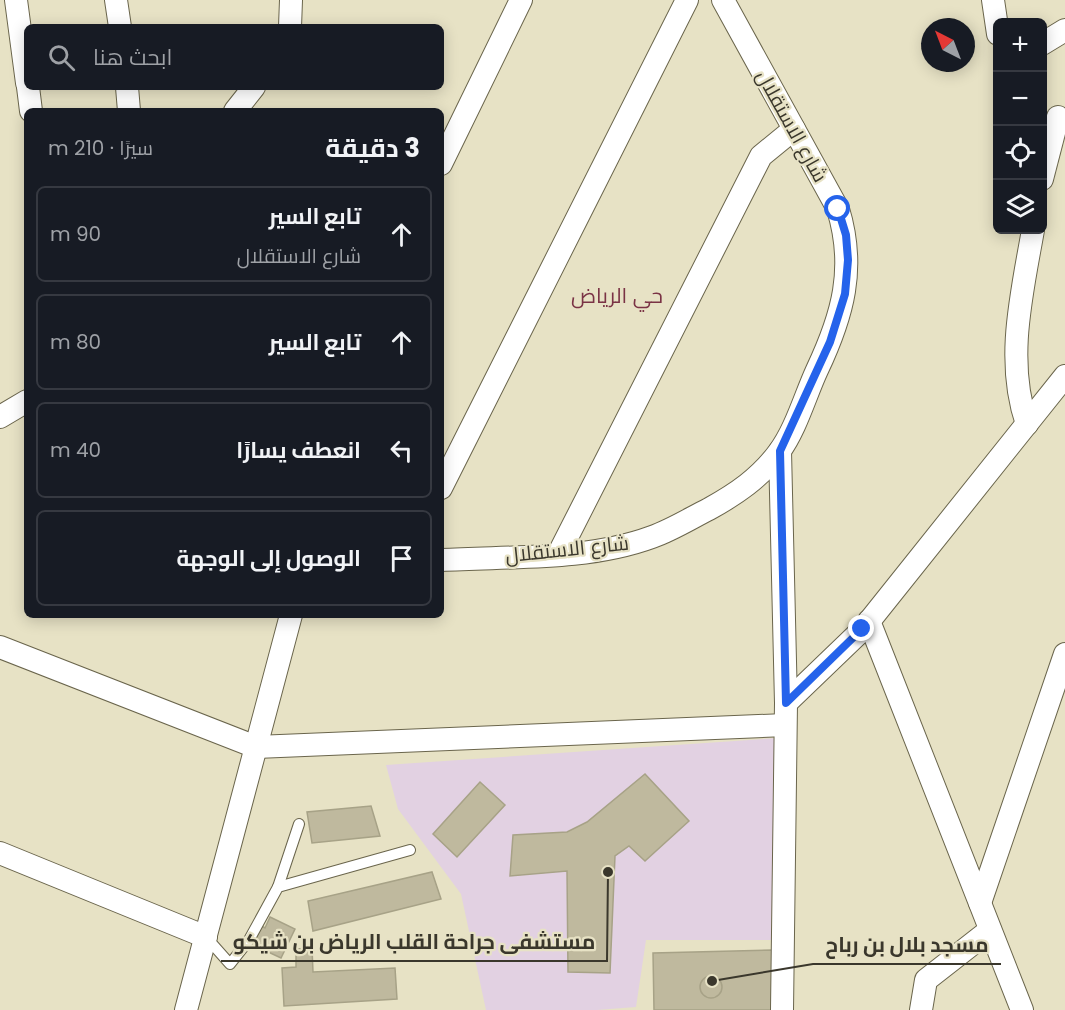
<!DOCTYPE html>
<html lang="ar">
<meta charset="utf-8">
<style>
body{margin:0;font-family:Poppins,Cairo,sans-serif;background:#20242c;color:#f1f3f6;direction:rtl}
.controls{position:absolute;right:18px;top:18px;display:grid;overflow:hidden;border-radius:9px;box-shadow:0 3px 15px #0003}
.controls button{width:54px;height:54px;display:grid;place-items:center;padding:0;border:0;border-bottom:2px solid #363941;background:#171b24;color:#f1f3f6;font:30px sans-serif}
.compass{position:absolute;left:921px;top:18px;width:54px;height:54px;border-radius:50%;background:#171b24;box-shadow:0 3px 15px #0003;rotate:318deg}
.stop{position:absolute;width:18px;height:18px;margin:-14px;border:4px solid #2563eb;border-radius:50%;background:#fff}
.stop.end{background:#2563eb;border-color:#fff;box-shadow:0 2px 6px #0008}
.list{margin:0;padding:0;list-style:none}
h2{display:flex;justify-content:space-between;align-items:center;height:78px;margin:0;padding:0 24px;font-size:26px}
h2 small{font-size:20px;font-weight:400;color:#9ea1a6}
.list li{display:grid;grid-template-columns:39px 1fr auto;gap:18px;align-items:center;box-sizing:border-box;height:96px;margin:0 12px 12px;padding:0 12px;border:2px solid #363941;border-radius:9px}
.list b{display:block;font-size:22px;white-space:nowrap}
.list p{margin:0;font-size:20px;white-space:nowrap;color:#9ea1a6}
.list em{font-size:20px;font-style:normal;color:#9ea1a6}
.icon{flex:none;width:33px;height:33px;fill:none;stroke:currentColor;stroke-width:2;stroke-linecap:round;stroke-linejoin:round}
.map{position:relative;flex:none;width:1065px;height:1010px;overflow:hidden;direction:ltr}
.search{position:absolute;background:#171b24;box-shadow:0 3px 15px #0003;left:24px;top:24px;width:420px;height:66px;display:flex;align-items:center;gap:15px;box-sizing:border-box;padding:0 21px;border-radius:9px;color:#9ea1a6;font-size:22px}
.panel{position:absolute;background:#171b24;box-shadow:0 3px 15px #0003;left:24px;top:108px;width:420px;height:510px;border-radius:9px;direction:rtl}
.map>svg:first-child{display:block}
</style>
<div class="map">
<svg width="1065" height="1010" viewBox="0 0 1065 1010">
<rect width="100%" height="100%" fill="#e7e2c5"/>
<polygon fill="#e2d1e2" points="777,738 771,940 646,940 636,1007 597,1010 486,1010 461,894 398,809 386,765"/>
<g fill="#bfb99e" stroke="#a7a287" stroke-width="1.5">
<polygon points="645,774 689,821 645,861 629,846 615,856 610,973 568,972 567,871 510,876 513,835 567,832 587,822"/>
<polygon points="480,782 505,805 457,857 433,834"/>
<polygon points="371,806 380,836 312,843 307,812"/>
<polygon points="432,872 441,899 313,931 308,901"/>
<polygon points="270,917 295,929 281,958 251,944 260,925 265,928"/>
<polygon points="312,948 313,972 395,968 397,999 284,1006 282,968 296,967 296,949"/>
<polygon points="772,950 773,1010 654,1010 653,953"/>
<circle cx="711" cy="987" r="11"/>
</g>
<g fill="none" stroke-linecap="round" stroke-linejoin="round">
<defs>
<g id="service">
<polyline points="278,887 299,824"/>
<polyline points="206,937 230,964 249,940 278,887 410,850"/>
</g>
<g id="minor">
<polyline points="16,0 27,83"/>
<polyline points="116,0 120,27"/>
<polyline points="993,0 998,34"/>
<polyline points="290,27 291,0"/>
<polyline points="1042,44 1065,30"/>
<polyline points="28,87 31,111"/>
<polyline points="127,87 129,111"/>
<polyline points="235,111 254,87"/>
<polyline points="441,164 521,0"/>
<polyline points="1042,179 1058,117"/>
<polyline points="0,417 27,401"/>
<path d="M1027,424C1005,361 1022,293 1033,230"/>
<polyline points="780,451 786,703 782,1010"/>
<polyline points="441,488 687,0"/>
<polyline points="559,553 761,156 794,129"/>
<path d="M441,560C510,556 587,561 652,537C672,530 691,518 709,509C736,494 760,478 779,452C796,429 805,396 817,370C843,315 856,268 838,209L723,0"/>
<polyline points="869,621 1022,1010"/>
<polyline points="0,647 256,747 785,725"/>
<polyline points="786,703 863,629 1065,376"/>
<polyline points="0,853 206,937"/>
<polyline points="980,903 1065,654"/>
<polyline points="186,1010 291,615"/>
<polyline points="921,1010 926,980 990,930"/>
</g>
</defs>
<use href="#service" stroke="#6a654c" stroke-width="12"/>
<use href="#minor" stroke="#6a654c" stroke-width="24"/>
<use href="#service" stroke="#fff" stroke-width="10"/>
<use href="#minor" stroke="#fff" stroke-width="22"/>
</g>
<g fill="none" stroke-linecap="round" stroke-linejoin="round">
<polyline stroke="#2563eb" stroke-width="8" points="838,209 846,235 848,260 845,294 830,342 780,451 786,703 862,629"/>
</g>
<g text-anchor="middle" stroke-width="4.5" stroke-linejoin="round" paint-order="stroke">
<g font-size="20" fill="#3a372c" stroke="#e7e2c5">
<text transform="translate(792 126) rotate(61)" y="7">شارع الاستقلال</text>
<text transform="translate(567 549) rotate(-6)" y="7">شارع الاستقلال</text>
</g>
<g font-size="21" fill="#7a3345" stroke="#e7e2c5">
<text x="617" y="303">حي الرياض</text>
</g>
</g>
<path fill="none" stroke="#3a372c" stroke-width="2" d="M608 872L607 961H221M712 981L813 964H1001"/>
<g fill="#3a372c" stroke="#e7e2c5" stroke-width="2">
<circle cx="608" cy="872" r="6"/>
<circle cx="712" cy="981" r="6"/>
</g>
<g font-size="21" text-anchor="middle" font-weight="bold" fill="#3a372c" stroke="#e7e2c5" stroke-width="4.5" stroke-linejoin="round" paint-order="stroke">
<text x="414" y="949">مستشفى جراحة القلب الرياض بن شيكو</text>
<text x="907" y="952">مسجد بلال بن رباح</text>
</g>
</svg>
<div class="controls">
<button>+</button>
<button>−</button>
<button><svg class="icon" aria-label="locate" viewBox="0 0 24 24"><circle cx="12" cy="12" r="6"/><path d="M12 2v4M12 18v4M2 12h4M18 12h4"/></svg></button>
<button><svg class="icon" aria-label="layers" viewBox="0 0 24 24"><path d="M12 4l9 5-9 5-9-5zM3 14l9 5 9-5"/></svg></button>
</div>
<svg class="compass" viewBox="-18 -18 36 36"><path d="M0-13l5 13h-10z" fill="#e53935"/><path d="M0 13l5-13h-10z" fill="#9ea1a6"/></svg>
<div class="stop" style="left:838px;top:209px"></div>
<div class="stop end" style="left:862px;top:629px"></div>
<div class="search"><svg class="icon" aria-label="search" viewBox="0 0 24 24"><circle cx="10" cy="10" r="6"/><path d="M15 15l6 6"/></svg>ابحث هنا</div>
<section class="panel">
<h2>3 دقيقة<small>سيرًا · 210 m</small></h2>
<ul class="list">
<li><svg class="icon" aria-label="ahead" viewBox="0 0 24 24"><path d="M12 20V5M6 11l6-6 6 6"/></svg><div><b>تابع السير</b><p>شارع الاستقلال</p></div><em>90 m</em></li>
<li><svg class="icon" aria-label="ahead" viewBox="0 0 24 24"><path d="M12 20V5M6 11l6-6 6 6"/></svg><div><b>تابع السير</b></div><em>80 m</em></li>
<li><svg class="icon" aria-label="left" viewBox="0 0 24 24"><path d="M17 20v-9H6M10 6l-5 5 5 5"/></svg><div><b>انعطف يسارًا</b></div><em>40 m</em></li>
<li><svg class="icon" aria-label="arrive" viewBox="0 0 24 24"><path d="M6 21V4h12l-3 4 3 4H6"/></svg><div><b>الوصول إلى الوجهة</b></div></li>
</ul>
</section>
</div>
